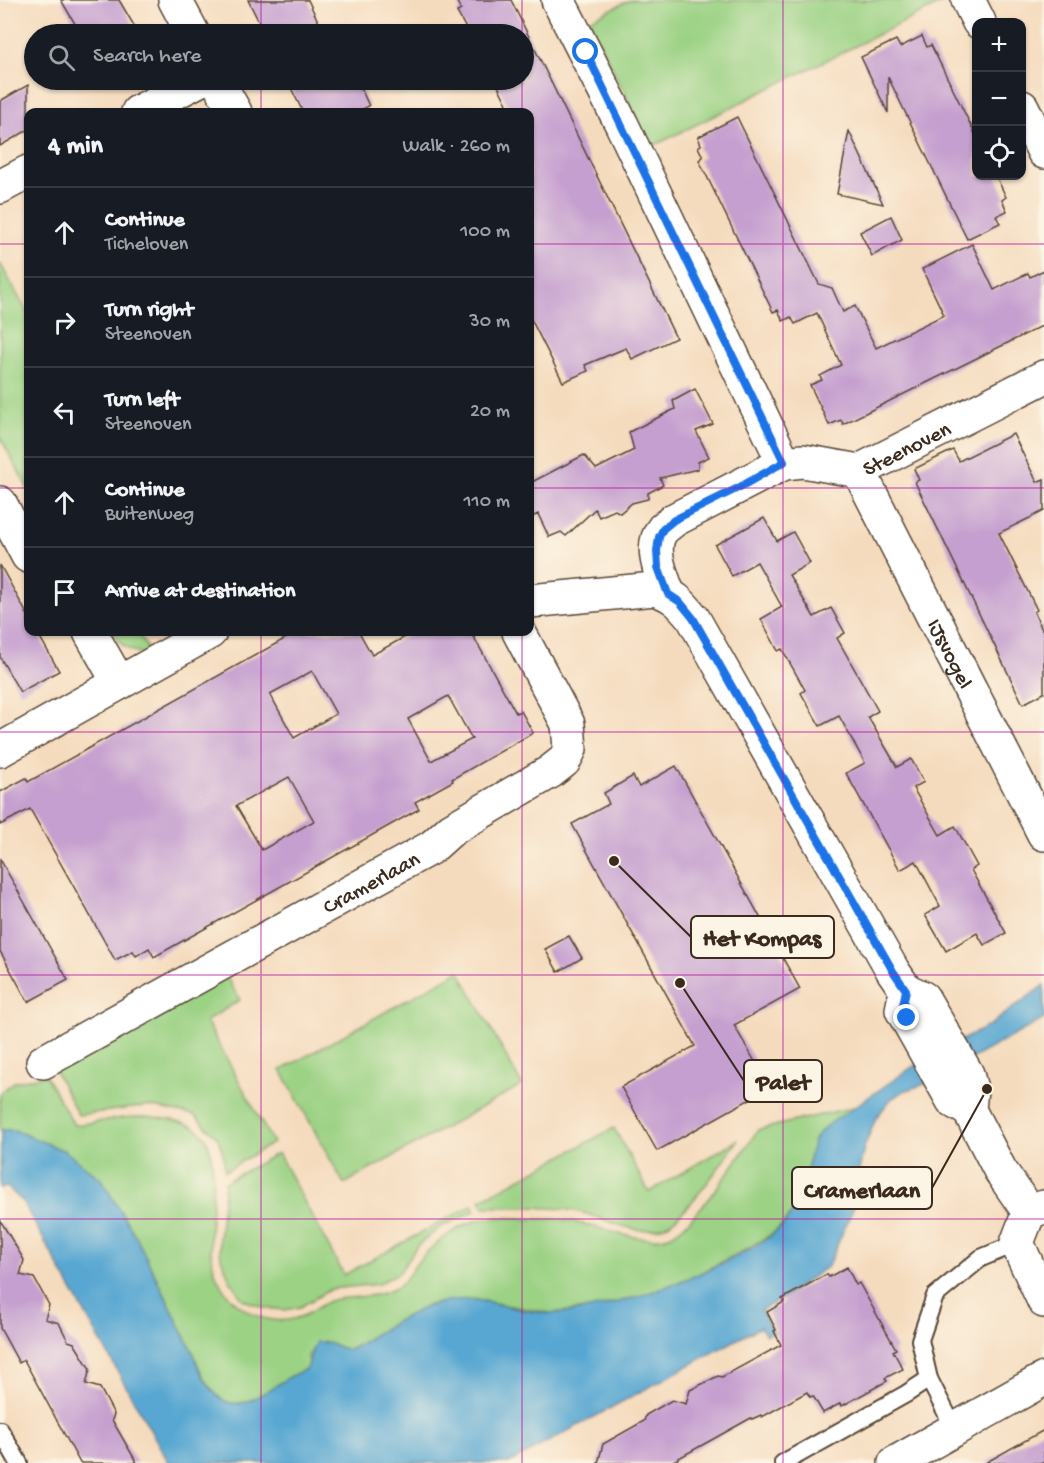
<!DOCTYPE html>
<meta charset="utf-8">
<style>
body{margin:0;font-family:"Gochi Hand",sans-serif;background:#20242c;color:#f1f3f6}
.controls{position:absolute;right:18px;top:18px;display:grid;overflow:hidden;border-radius:12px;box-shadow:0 2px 4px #0004}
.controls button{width:54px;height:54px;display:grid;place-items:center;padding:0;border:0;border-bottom:2px solid #363941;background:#171b24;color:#f1f3f6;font:30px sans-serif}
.stop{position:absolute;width:18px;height:18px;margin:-14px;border:4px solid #1a73e8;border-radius:50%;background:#fff}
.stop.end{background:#1a73e8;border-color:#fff;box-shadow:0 2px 6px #0008}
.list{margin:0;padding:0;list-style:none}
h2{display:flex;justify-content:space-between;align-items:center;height:78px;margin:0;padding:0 24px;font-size:26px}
h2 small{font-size:20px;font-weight:400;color:#9ea1a6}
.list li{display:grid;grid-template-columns:39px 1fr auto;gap:18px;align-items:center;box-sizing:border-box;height:90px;padding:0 24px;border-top:2px solid #363941}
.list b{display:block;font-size:22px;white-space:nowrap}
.list p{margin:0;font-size:20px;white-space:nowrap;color:#9ea1a6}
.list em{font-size:20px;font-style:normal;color:#9ea1a6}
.icon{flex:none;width:33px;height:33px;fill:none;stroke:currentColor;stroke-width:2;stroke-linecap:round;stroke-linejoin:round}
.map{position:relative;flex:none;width:1044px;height:1463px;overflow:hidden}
.search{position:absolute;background:#171b24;box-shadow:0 2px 4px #0004;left:24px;top:24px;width:510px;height:66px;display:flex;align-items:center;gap:15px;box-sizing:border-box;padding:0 21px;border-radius:33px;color:#9ea1a6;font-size:22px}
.panel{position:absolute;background:#171b24;box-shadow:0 2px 4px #0004;left:24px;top:108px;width:510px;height:528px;border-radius:12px}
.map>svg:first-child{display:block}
</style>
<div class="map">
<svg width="1044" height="1463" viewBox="0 0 1044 1463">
<rect width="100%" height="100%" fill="#fcf5e5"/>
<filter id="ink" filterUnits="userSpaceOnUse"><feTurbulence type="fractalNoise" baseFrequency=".0167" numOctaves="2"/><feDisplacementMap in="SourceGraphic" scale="12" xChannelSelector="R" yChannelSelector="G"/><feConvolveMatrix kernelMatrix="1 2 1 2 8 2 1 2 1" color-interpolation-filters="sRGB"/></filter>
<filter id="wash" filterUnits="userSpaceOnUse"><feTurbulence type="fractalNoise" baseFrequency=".008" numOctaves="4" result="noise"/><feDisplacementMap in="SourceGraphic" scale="24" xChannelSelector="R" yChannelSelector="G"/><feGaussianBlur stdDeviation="1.35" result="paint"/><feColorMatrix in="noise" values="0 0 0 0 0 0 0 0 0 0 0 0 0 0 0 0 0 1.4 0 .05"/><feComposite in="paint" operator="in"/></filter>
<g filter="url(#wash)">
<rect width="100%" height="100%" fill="#f5dbbe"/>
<g fill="#9bd284" stroke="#6b7e51" stroke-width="1.5">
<polygon points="630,0 948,0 651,147 589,20"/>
<polygon points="0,263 28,314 28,489 0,437"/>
<path d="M113,632H138L150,654L148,655C128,650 124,650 113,632Z"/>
<polygon points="459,971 522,1085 344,1184 281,1070"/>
<polygon points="225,974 240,1000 206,1021 273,1143 225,1171 223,1154 218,1138 194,1115 147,1106 78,1115 54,1069"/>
<path d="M45,1075L74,1125C97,1123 126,1115 148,1117C164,1118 189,1121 201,1132C208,1139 211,1152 212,1162C218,1212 191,1273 243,1308C263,1322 287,1325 309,1313C319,1308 325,1300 337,1299C357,1296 378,1298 396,1288C406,1282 410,1272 417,1263C431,1246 452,1230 472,1222C493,1215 511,1218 532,1219C543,1220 554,1218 565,1220C594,1224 642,1246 669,1236C693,1227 741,1154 758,1130L858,1106L825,1127L815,1138L803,1190L793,1211L783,1224L772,1234L745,1250L696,1275L644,1295L590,1309L550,1313L472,1299L429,1305L349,1350L336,1348L324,1341L308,1355L309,1363L307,1370C277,1377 240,1426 213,1391C203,1378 199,1370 194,1354L135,1235L15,1130H0V1093L14,1082Z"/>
<path d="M614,1128L649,1192L738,1140C723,1162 689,1211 668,1224C639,1241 604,1216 575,1211C545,1206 514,1207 484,1207L480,1200Z"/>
<polygon points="278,1153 344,1275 472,1205 475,1211 442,1226 417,1246 399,1273 378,1284 331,1289 300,1307 285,1310 264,1308 242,1299 231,1282 221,1258 219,1240 225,1182"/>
</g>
<path fill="#58a7d2" stroke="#4a6878" stroke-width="1.5" d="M1044,985V1019L925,1084L904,1091L891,1099L876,1118L864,1148L857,1179L856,1202L828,1266L781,1299L761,1310L773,1332L766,1335L760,1327L509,1463H169L22,1201L7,1187L0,1188L1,1130H14L65,1151L101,1179L135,1235L194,1354C199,1370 203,1378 213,1391C240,1426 277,1377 307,1369C311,1358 309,1354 316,1342C327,1340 338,1348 349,1350C380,1332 412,1308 447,1301C482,1294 515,1313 550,1313C608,1314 726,1269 772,1235C786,1224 797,1207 803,1190C808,1175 808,1150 816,1137C818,1134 822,1130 825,1127L914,1066L990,1025Z"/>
<g id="blocks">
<g fill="#c59fcf" fill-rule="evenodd">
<polygon points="61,0 119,0 139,34 81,34"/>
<polygon points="248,0 308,0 324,34 265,34"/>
<polygon points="456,0 511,0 676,338 632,359 626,348 585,365 588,371 563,382 530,317 530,112 511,112 495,80 524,80 524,34 469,34 457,12 461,10"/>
<polygon points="922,36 927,47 931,45 976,136 976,176 996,176 1006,197 1002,200 1007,211 996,216 1000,223 967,239 888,77 888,113 861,57 896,40 900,47"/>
<polygon points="287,80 357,80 369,106 356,112 303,112"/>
<polygon points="28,85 28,130 0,146 0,101"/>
<polygon points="737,117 819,284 832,288 843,312 855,306 876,348 944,315 922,269 972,244 994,290 1028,273 1030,277 1044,270 1044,325 843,424 841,420 829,425 810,385 822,380 820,376 841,365 817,313 795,324 791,317 783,321 778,310 773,312 699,160 703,157 698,147 701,145 698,137"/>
<polygon points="849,131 883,204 837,194"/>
<polygon points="891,216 902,240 872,256 860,232"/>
<polygon points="695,389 713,424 696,431 709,457 698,462 698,469 660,478 663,485 648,493 648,499 632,503 620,513 615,510 599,517 595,509 566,536 561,532 549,537 538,514 530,518 530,483 584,455 596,469 634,450 629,432 675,409 673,401"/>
<polygon points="1013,434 1037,482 1044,479 1044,511 999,533 1037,610 1034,612 1044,634 1044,693 1023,704 915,482 919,480 914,469 953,450 959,461"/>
<polygon points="764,518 777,541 793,532 810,563 789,575 814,617 831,608 845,633 837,638 878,711 868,717 897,767 911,759 924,782 913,788 940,835 955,826 977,866 971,870 1006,933 984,945 977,933 946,951 925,915 940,906 916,861 900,870 846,773 865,763 839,716 820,726 801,693 805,690 782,649 778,651 761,619 782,607 757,562 732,576 715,545"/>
<polygon points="0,565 28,616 28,632 37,632 59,671 20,692 0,657"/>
<path d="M297,632H359L372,655L414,632H471L516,713L521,711L533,733L452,779L453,781L415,802L419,809L154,957L149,948L136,956L133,951L115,960L30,809L0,825V792L26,778L28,782ZM312,671L336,714L294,738L270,694ZM448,696L472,739L431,761L408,719ZM289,777L314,821L262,850L236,806Z"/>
<polygon points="676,766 800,989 734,1025 770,1088 657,1151 621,1087 695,1046 572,824 609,804 604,793 633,776 639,787"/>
<polygon points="0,859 68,980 28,1002 0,951"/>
<polygon points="569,936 582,958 558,972 545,949"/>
<polygon points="0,1220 24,1260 20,1275 34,1278 49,1305 45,1319 59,1323 68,1341 74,1343 90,1369 86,1384 100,1388 114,1414 112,1420 137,1463 80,1463 24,1360 19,1363 0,1328"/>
<polygon points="847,1267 856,1285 859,1283 896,1349 893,1351 903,1369 885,1378 887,1381 842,1406 841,1403 823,1413 813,1396 810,1397 807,1392 762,1417 761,1415 752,1419 751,1418 670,1463 598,1463 603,1444 644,1421 646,1415 672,1400 686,1404 690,1390 718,1376 722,1377 781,1345 774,1331 776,1330 767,1312 784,1302 782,1299 827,1274 829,1277"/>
<polygon points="1044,1430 1044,1463 985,1463"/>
</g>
</g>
</g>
<g filter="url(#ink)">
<use href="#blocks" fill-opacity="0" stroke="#574536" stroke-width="1.5"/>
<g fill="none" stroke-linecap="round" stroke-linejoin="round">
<defs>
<g id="service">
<polyline points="0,1430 19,1463"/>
<polyline points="955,1430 929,1379 920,1340 935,1296 981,1258 1017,1243"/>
<polyline points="783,1463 906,1394 929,1379"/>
</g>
<g id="minor">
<polyline points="175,0 193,34"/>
<polyline points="558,0 622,125 784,463"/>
<polyline points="968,0 979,22"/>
<polyline points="217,80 235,112"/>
<polyline points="1022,107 1044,152"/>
<polyline points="138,112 199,80"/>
<polyline points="0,187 28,172"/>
<path id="s1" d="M859,471L1044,834"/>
<polyline points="0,503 28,556"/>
<path id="s2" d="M668,593C662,576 648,547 663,529C666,526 671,523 674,520L784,463L803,461L859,471L1044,377"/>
<path d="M530,601L654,589C674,595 680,602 693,618L893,971L906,990L923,998L967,1074L971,1089L969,1110L1000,1170L1029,1212L1044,1207"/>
<polyline points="90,632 119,683"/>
<polyline points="0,750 210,632"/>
<polyline points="906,990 902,1010 953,1101 969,1110"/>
<path id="s3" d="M43,1062L432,847L452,829L550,772L564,761L570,749L568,724L519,632"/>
<polyline points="1029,1212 1017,1243 1044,1301"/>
<polyline points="895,1463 1044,1379"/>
</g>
</defs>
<use href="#service" stroke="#574536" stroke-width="20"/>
<use href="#minor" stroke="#574536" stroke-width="36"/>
<use href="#service" stroke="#fff" stroke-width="16"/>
<use href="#minor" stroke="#fff" stroke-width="33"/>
</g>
</g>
<g fill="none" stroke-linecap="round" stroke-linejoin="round" filter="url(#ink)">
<polyline stroke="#1a73e8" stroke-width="8" points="586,52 784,462 740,487 674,520 663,529 659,537 657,551 658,567 668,594 680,602 693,618 893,971 906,990 902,1010 907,1018"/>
</g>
<path fill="none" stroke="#b5179e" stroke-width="1.5" stroke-opacity="0.55" d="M261,0V34M522,0V34M783,0V1463M261,80V112M522,80V112M0,244H28M530,244H1044M0,488H28M530,488H1044M261,632V1463M522,632V1463M0,732H1044M0,975H1044M0,1219H1044"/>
<g text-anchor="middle" stroke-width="4.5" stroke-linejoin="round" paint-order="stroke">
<g font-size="22" fill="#3b2a1e" stroke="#fcf5e5">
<text dy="8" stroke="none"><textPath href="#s2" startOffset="334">Steenoven</textPath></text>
<text dy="8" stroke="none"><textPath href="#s1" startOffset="204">IJsvogel</textPath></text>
<text dy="8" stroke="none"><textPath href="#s3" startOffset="374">Cramerlaan</textPath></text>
</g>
</g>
<path fill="none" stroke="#3b2a1e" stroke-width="2" d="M614 861L691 937M680 983L744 1081M987 1089L932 1188"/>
<g fill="#3b2a1e" stroke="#fcf5e5" stroke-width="2">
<circle cx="614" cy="861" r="6"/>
<circle cx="680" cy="983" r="6"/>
<circle cx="987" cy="1089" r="6"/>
</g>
<g fill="#fcf5e5" stroke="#3b2a1e" stroke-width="2">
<rect x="691" y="916" width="143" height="42" rx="6"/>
<rect x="744" y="1060" width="78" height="42" rx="6"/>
<rect x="792" y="1167" width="140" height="42" rx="6"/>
</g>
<g font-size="24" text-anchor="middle" font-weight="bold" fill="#3b2a1e">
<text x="762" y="945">Het Kompas</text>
<text x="783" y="1089">Palet</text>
<text x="862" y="1197">Cramerlaan</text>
</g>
</svg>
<div class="controls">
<button>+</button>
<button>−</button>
<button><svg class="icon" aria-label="locate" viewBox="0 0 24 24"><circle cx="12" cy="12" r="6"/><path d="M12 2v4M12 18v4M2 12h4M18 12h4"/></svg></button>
</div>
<div class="stop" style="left:586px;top:52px"></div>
<div class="stop end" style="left:907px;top:1018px"></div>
<div class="search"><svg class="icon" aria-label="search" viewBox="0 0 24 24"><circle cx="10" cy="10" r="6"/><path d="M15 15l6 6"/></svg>Search here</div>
<section class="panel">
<h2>4 min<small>Walk · 260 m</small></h2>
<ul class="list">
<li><svg class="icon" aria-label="ahead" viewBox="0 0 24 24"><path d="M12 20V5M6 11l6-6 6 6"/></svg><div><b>Continue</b><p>Ticheloven</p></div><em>100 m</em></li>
<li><svg class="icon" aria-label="right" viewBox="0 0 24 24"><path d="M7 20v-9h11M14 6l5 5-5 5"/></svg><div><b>Turn right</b><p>Steenoven</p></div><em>30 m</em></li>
<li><svg class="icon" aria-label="left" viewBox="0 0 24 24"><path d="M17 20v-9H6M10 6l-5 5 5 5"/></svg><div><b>Turn left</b><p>Steenoven</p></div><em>20 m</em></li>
<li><svg class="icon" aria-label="ahead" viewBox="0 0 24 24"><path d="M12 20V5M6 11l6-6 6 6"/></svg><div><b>Continue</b><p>Buitenweg</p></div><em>110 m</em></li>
<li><svg class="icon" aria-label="arrive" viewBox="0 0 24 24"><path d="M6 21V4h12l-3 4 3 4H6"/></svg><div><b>Arrive at destination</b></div></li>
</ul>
</section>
</div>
